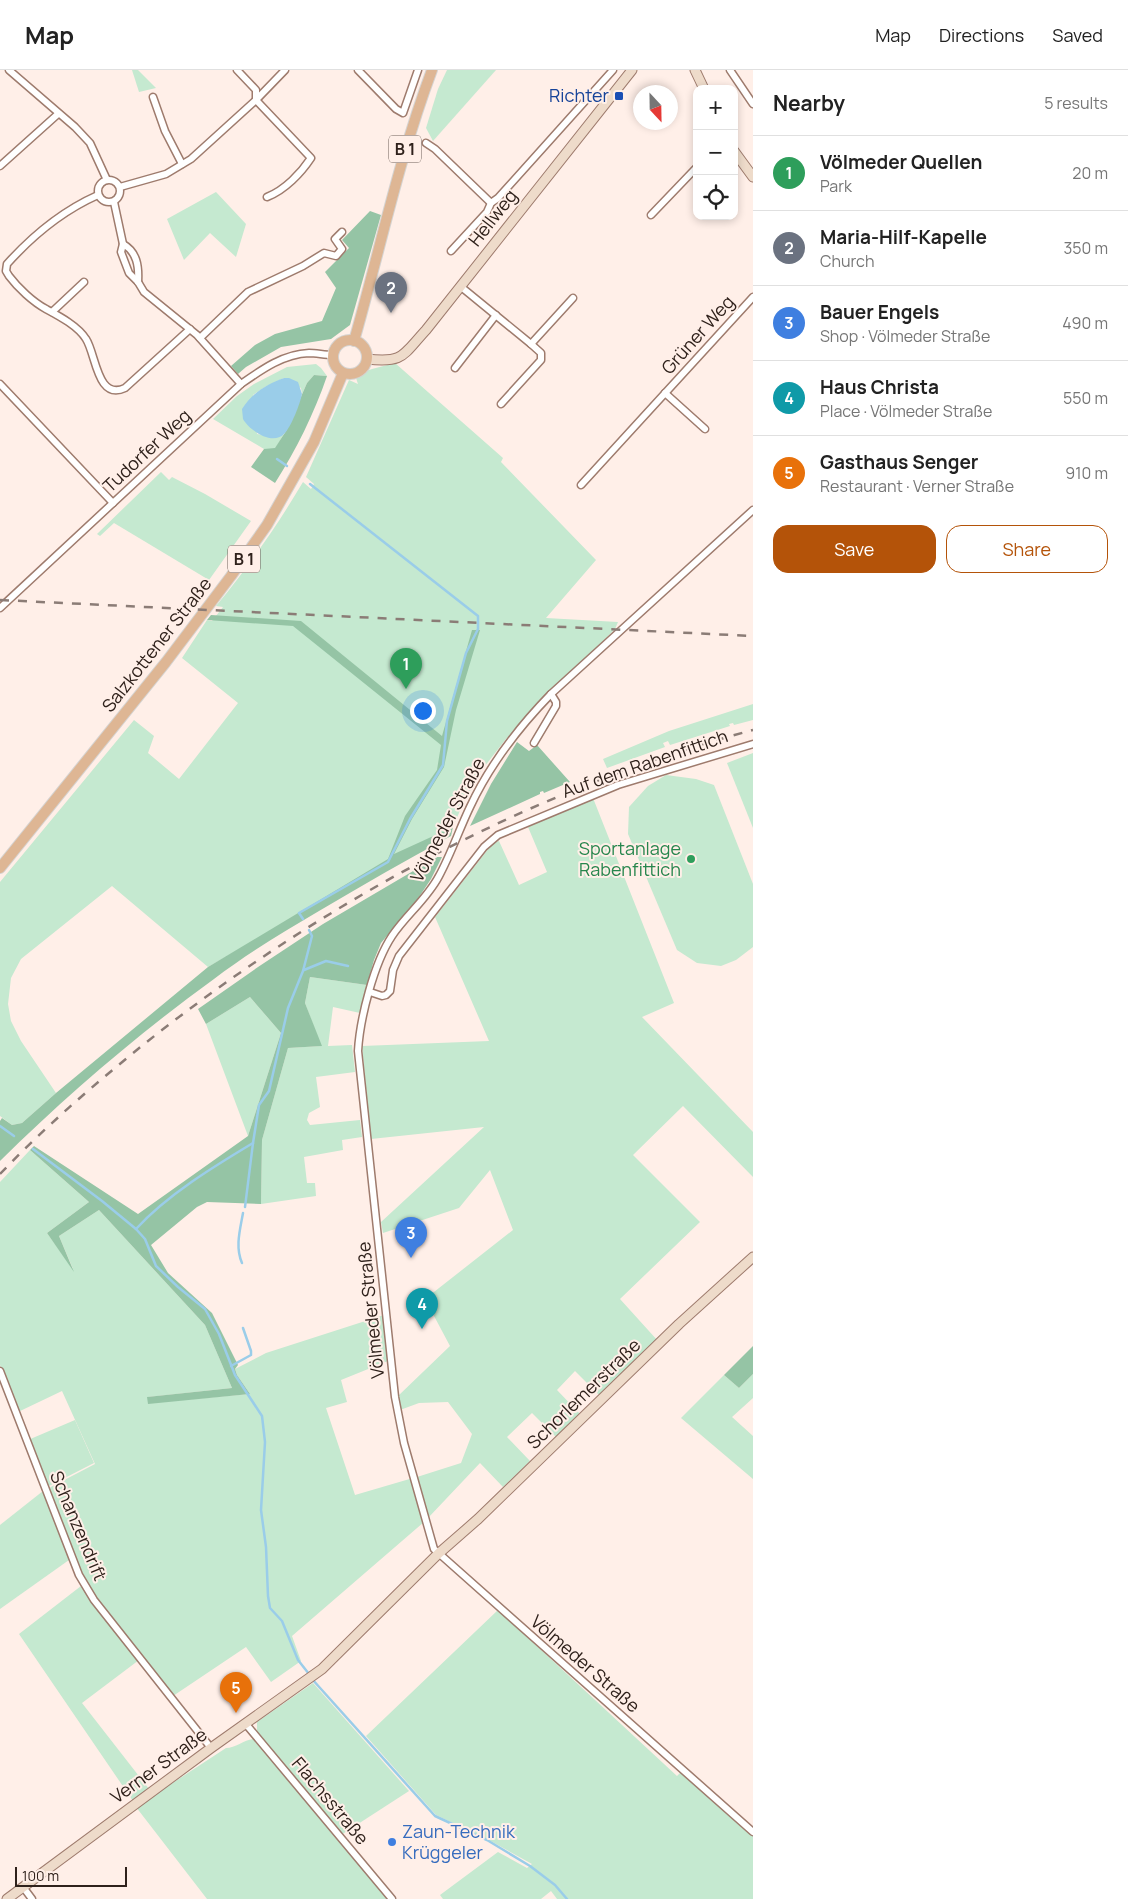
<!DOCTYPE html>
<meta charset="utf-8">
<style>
body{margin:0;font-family:Manrope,sans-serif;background:#f6f6f6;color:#222}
.controls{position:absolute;right:15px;top:15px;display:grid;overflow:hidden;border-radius:10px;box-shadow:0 2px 8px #0003}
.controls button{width:45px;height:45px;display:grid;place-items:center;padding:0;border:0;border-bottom:1px solid #e0e0e0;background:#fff;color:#222;font:25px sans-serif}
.compass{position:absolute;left:633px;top:15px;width:45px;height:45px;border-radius:50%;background:#fff;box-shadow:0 2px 8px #0003;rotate:158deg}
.scale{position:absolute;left:15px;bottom:12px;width:112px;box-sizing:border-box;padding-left:5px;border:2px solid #2f211b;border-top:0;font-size:14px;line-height:18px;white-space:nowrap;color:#2f211b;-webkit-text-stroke:4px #ffefe8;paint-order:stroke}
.you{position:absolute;left:422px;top:640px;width:18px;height:18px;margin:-12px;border:4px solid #fff;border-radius:50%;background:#1a73e8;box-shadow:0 0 0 8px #1a73e833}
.badge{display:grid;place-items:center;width:32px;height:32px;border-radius:50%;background:#b45309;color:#fff;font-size:16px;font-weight:700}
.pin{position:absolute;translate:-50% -41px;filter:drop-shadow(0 1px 2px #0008)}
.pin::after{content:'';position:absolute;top:26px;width:18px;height:15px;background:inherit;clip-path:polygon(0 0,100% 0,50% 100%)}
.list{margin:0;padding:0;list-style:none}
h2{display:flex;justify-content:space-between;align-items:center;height:65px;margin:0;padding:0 20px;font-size:21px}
h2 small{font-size:16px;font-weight:400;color:#767676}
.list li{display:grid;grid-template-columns:32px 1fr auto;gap:15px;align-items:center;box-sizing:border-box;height:75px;padding:0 20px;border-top:1px solid #e0e0e0}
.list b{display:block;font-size:19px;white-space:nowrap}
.list p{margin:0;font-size:16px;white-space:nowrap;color:#767676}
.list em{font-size:16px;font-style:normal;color:#767676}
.actions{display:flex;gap:10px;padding:15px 20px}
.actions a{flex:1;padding:11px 0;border:1px solid #b45309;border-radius:15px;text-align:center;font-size:18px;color:#b45309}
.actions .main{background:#b45309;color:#fff}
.icon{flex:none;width:28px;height:28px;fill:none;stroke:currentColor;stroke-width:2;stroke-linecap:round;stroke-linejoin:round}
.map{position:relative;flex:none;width:753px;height:1829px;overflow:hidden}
header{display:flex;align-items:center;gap:30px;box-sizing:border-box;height:70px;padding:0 25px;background:#fff;border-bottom:1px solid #e0e0e0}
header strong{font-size:24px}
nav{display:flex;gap:28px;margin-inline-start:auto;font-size:18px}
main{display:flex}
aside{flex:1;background:#fff}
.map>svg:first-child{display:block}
</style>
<header>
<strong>Map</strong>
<nav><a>Map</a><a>Directions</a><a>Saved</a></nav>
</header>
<main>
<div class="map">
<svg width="753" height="1829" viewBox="0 0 753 1829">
<rect width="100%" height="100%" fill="#ffefe8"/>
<g fill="#c5e9d0">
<polygon points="132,0 138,0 156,18 139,22"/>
<polygon points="447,0 496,0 433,71 426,58 438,19"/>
<polygon points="216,122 246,154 236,187 210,163 184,190 167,149"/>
<path d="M395,293L503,388L501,392L596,490L546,548L618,552L615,559L506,669L481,701L462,736L453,757L208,897L112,816L21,889L11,908L8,934L11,951L21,971L56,1023L22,1053L12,1055L0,1046V812L134,650L154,666L148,683L179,709L238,633L182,588L207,550L212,551L223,537L216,536C249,496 277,456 303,412L311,419L314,414L306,407L349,310L358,314L355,305L372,299Z"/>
<polygon points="316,294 321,298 327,306 314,305 307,313 302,324 301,318 284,308 265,317 253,325 257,364 277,367 284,364 275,379 264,379 213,349 237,326 254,314 287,297"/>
<polygon points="161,402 169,410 172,407 205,424 251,451 209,510 114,453 100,466 97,464"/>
<polygon points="753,634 753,650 734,655 733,653 729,654 730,656 670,675 668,671 663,673 665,677 607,698 603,689 669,661"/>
<polygon points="753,683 753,758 727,693"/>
<polygon points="666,705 696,709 714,715 753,814 753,877 736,890 721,896 697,893 677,880 628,764 629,737 648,716"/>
<polygon points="593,728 674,933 642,947 753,1062 753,1107 683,1036 633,1085 700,1152 620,1229 658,1271 601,1327 575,1301 557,1320 580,1344 556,1367 532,1343 507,1367 530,1391 503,1417 480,1393 428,1448 417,1407 461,1393 472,1364 448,1332 419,1333 400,1340 398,1326 450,1276 425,1229 513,1160 490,1100 459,1138 383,1163 381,1152 484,1057 371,1069 362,976 489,971 435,847 493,773 499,771 519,815 547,802 528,757"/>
<polygon points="310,907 367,915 360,943 333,937 328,976 352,975 355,1002 316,1007 320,1037 309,1043 307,1050 310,1055 360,1050 362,1067 342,1070 343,1080 304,1087 307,1113 315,1113 316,1126 261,1134 262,1070 288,978 321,976 305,933"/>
<polygon points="250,927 281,963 248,1066 206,954"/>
<polygon points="30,1080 89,1132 47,1163 73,1199 59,1166 99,1140 205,1255 232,1318 148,1327 148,1333 250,1324 237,1305 235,1299 266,1283 384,1245 388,1291 341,1310 347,1332 326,1338 355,1425 413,1408 424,1452 292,1566 301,1591 271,1612 246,1577 173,1626 96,1529 84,1510 47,1419 95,1394 62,1321 18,1342 0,1295 0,1112"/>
<polygon points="753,1304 753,1328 732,1347 753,1366 753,1409 681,1348 724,1305 739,1318"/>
<polygon points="75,1350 94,1393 47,1417 28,1370"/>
<polygon points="43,1421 69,1490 0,1539 0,1455"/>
<polygon points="81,1516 139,1590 82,1633 149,1719 133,1731 19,1564"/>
<polygon points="498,1540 677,1706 681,1702 753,1766 753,1829 557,1829 551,1821 541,1829 443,1829 440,1825 498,1782 527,1798 532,1794 487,1769 436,1745 366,1666"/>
<polygon points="313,1613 409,1721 341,1765 257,1664 257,1652"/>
<path d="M253,1669L388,1829H207L136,1737L226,1678C235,1678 244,1670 253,1669Z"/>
</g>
<g fill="#95c4a5">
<polygon points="370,141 381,145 350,255 331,269 281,277 246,297 238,304 231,296 255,275 275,264 322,251 336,218 325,202 349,178 342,170"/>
<path d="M314,305L327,306C314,344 296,380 275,413L251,397L264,379L275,378L286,361L307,313Z"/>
<path d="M211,545L301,551L442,666L472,560H480L456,640L444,697L412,749L394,784L453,757L451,766C406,790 363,815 319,841C283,862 247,884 214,909C138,964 67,1025 0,1091V1051L2,1048L12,1055L22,1053L56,1023L208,897L388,789L405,746L437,700L441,675L293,556L207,550Z"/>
<polygon points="517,672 529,681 537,675 570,712 544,723 543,721 540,722 540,724 470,756 491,714"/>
<polygon points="437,787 442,787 431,809 417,830 381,873 374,890 367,915 310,907 305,933 322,976 288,978 262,1070 261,1134 207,1132 197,1137 151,1175 168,1203 212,1243 238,1295 235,1299 237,1305 250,1324 148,1334 147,1327 232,1318 205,1255 99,1140 59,1166 74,1202 47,1163 89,1132 30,1080 34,1076 138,1144 248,1066 281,963 250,927 206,954 198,939 258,897 323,854"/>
<polygon points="753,1276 753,1304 739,1318 724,1305"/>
</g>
<path fill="#9acde9" d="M284,308H289L298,312L302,324C300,334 291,357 284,364C272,376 249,360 243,349L242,339C252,323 267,314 284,308Z"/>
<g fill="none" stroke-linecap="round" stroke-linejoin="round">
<g stroke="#9acde9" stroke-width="2.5">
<polyline points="277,389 287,396"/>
<polyline points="303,849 299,843 388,792 410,749 443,695 447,651 466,583 478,559 478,546 310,414"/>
<polyline points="304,900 326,891 348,896"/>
<polyline points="0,1056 14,1066"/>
<polyline points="33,1079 102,1131 136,1159 145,1169 156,1196 178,1217 205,1239 219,1264 235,1305 262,1346 265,1372 261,1440 266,1477 268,1526 270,1538 282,1551 298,1590 309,1604"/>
<polyline points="245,1137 253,1073"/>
<path d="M136,1159C167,1125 213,1097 253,1073L259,1035L269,1021L288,938L303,901L312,866L309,860"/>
<path d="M242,1193C235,1177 240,1160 243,1143"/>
<polyline points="231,1296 251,1285 251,1281 243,1258"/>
<polyline points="312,1609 435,1746 487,1770 530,1796 555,1815 567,1829"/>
</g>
<defs>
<g id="street">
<polyline points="9,0 75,57 90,73 107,110"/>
<path d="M237,0L256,20V30L311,88C301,103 285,120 267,127"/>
<polyline points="358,0 396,39 403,43 418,0"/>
<polyline points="730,0 753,34"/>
<polyline points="153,27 165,61 182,94"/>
<polyline points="426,73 435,79 491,133"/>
<polyline points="0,96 58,44"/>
<circle cx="109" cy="121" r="11"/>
<polyline points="120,117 166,104 191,89 256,30 285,0"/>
<path d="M98,125C62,141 33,165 7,194L6,201L9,206C18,218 33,232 46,239C59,246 78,256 86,269C96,284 97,331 125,318L190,259"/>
<polyline points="114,132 123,174 121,182 129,203 138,212 144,222 197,265 241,314"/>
<polyline points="651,145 697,97"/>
<path d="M123,174C137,182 139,196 138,212"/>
<polyline points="451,181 487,142 491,133 498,128 613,0"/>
<polyline points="460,216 531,274 541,283 541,290 501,334"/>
<polyline points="52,242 84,212"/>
<polyline points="200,268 248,222 303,196 324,183 336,186 342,179 335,169 342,162"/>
<polyline points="531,274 573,228"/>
<polyline points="455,298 496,245"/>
<polyline points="0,314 113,433"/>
<polyline points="665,323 705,359"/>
<polyline points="581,415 753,227"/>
<path d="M753,440L551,624C518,658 490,694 470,737C459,760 451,784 439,806C427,829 406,845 392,866C374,893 360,948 358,981L395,1327L404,1373L434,1479L753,1762"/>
<path d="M0,538L241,314C261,300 283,284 309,283C316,283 325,285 332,285"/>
<polyline points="534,673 556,636 556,632 551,624"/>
<polyline points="370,922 382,926 386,925 390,921 393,900 399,886 484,777 498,765 618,715 753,674"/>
<polyline points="0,1301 79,1505 94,1530 211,1678"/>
<polyline points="245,1653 392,1829"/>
<polyline points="23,1817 32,1829"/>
</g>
<g id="secondary">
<polyline points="695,0 704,19"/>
<polyline points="734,81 753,107"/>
<path d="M367,289C404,293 402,286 426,260L632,0"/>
<polyline points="7,1829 211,1678 322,1599 438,1484 478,1449 679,1254 753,1187"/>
</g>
<g id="primary">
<circle cx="350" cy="287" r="17"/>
<path d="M354,271C380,180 399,88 432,0"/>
<polyline points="0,798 166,592 231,506 267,455 314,372 343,303"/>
</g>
</defs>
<use href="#street" stroke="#9e7b6d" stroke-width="9"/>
<use href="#secondary" stroke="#9e7b6d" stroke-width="11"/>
<use href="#primary" stroke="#d5d3d1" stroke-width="12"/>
<use href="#street" stroke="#fff" stroke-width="6"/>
<use href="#secondary" stroke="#eedbca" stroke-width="9"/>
<use href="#primary" stroke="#deb694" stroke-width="10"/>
<g stroke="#8b7c76" stroke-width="2.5" stroke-dasharray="9 9" stroke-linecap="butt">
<polyline points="0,530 753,566"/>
<path d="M0,1104C43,1059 90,1018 138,979C317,835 530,719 753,660"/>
</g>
</g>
<rect fill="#1a4fb4" stroke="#ffefe8" stroke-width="2" x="614" y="21" width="10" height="10" rx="2.5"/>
<circle fill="#2e9e5b" stroke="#ffefe8" stroke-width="2" cx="691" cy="789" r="5"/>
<circle fill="#3f7fe0" stroke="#ffefe8" stroke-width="2" cx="392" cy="1772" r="5"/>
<g text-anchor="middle" stroke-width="4" stroke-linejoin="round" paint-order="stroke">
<g fill="#ffefe8" stroke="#6d5f58" stroke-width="1">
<rect x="389" y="65.5" width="32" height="27" rx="4"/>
<rect x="228" y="475.5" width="32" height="27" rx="4"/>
</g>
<g font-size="16" font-weight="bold" fill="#2f211b">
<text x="405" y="85">B 1</text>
<text x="244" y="495">B 1</text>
</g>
<g font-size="18" fill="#164399" stroke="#ffefe8" text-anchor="end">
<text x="609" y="32">Richter</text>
</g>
<g font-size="18" fill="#2f211b" stroke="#ffefe8">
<text transform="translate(493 148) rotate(-52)" y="6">Hellweg</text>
<text transform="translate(698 265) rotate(-48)" y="6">Grüner Weg</text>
<text transform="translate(147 381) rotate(-43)" y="6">Tudorfer Weg</text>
<text transform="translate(157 575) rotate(-52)" y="6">Salzkottener Straße</text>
<text transform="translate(645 694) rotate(-19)" y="6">Auf dem Rabenfittich</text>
<text transform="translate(448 750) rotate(-62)" y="6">Völmeder Straße</text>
<text transform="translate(371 1240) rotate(-96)" y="6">Völmeder Straße</text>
<text transform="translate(584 1324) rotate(-44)" y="6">Schorlemerstraße</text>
<text transform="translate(78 1456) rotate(67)" y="6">Schanzendrift</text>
<text transform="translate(585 1594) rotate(41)" y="6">Völmeder Straße</text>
<text transform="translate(159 1696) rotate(-36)" y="6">Verner Straße</text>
<text transform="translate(330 1731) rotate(50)" y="6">Flachsstraße</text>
</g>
<g font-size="18" fill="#27864d" stroke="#ffefe8" text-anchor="end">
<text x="681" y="785">Sportanlage<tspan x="681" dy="21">Rabenfittich</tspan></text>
</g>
<g font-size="18" fill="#366cbe" stroke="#ffefe8" text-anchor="start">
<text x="402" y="1768">Zaun-Technik<tspan x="402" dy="21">Krüggeler</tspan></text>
</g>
</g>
</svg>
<div class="controls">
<button>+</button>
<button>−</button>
<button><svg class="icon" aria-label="locate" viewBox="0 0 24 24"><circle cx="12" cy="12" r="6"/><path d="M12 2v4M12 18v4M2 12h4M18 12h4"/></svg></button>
</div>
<svg class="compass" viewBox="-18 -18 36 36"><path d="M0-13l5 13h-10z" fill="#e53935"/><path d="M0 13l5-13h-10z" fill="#767676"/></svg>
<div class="scale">100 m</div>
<div class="you"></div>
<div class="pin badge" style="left:406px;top:619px;background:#2e9e5b">1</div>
<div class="pin badge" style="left:391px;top:243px;background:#6b7280">2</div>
<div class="pin badge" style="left:411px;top:1188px;background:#3f7fe0">3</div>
<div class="pin badge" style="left:422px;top:1259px;background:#0f9aa8">4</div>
<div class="pin badge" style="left:236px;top:1643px;background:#e8710a">5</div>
</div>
<aside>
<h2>Nearby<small>5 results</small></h2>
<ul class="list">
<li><span class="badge" style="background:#2e9e5b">1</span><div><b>Völmeder Quellen</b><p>Park</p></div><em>20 m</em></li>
<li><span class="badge" style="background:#6b7280">2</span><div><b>Maria-Hilf-Kapelle</b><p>Church</p></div><em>350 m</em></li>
<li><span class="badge" style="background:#3f7fe0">3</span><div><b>Bauer Engels</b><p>Shop · Völmeder Straße</p></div><em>490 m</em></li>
<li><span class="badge" style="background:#0f9aa8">4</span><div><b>Haus Christa</b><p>Place · Völmeder Straße</p></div><em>550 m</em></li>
<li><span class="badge" style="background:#e8710a">5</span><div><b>Gasthaus Senger</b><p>Restaurant · Verner Straße</p></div><em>910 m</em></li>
</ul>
<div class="actions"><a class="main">Save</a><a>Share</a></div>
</aside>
</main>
